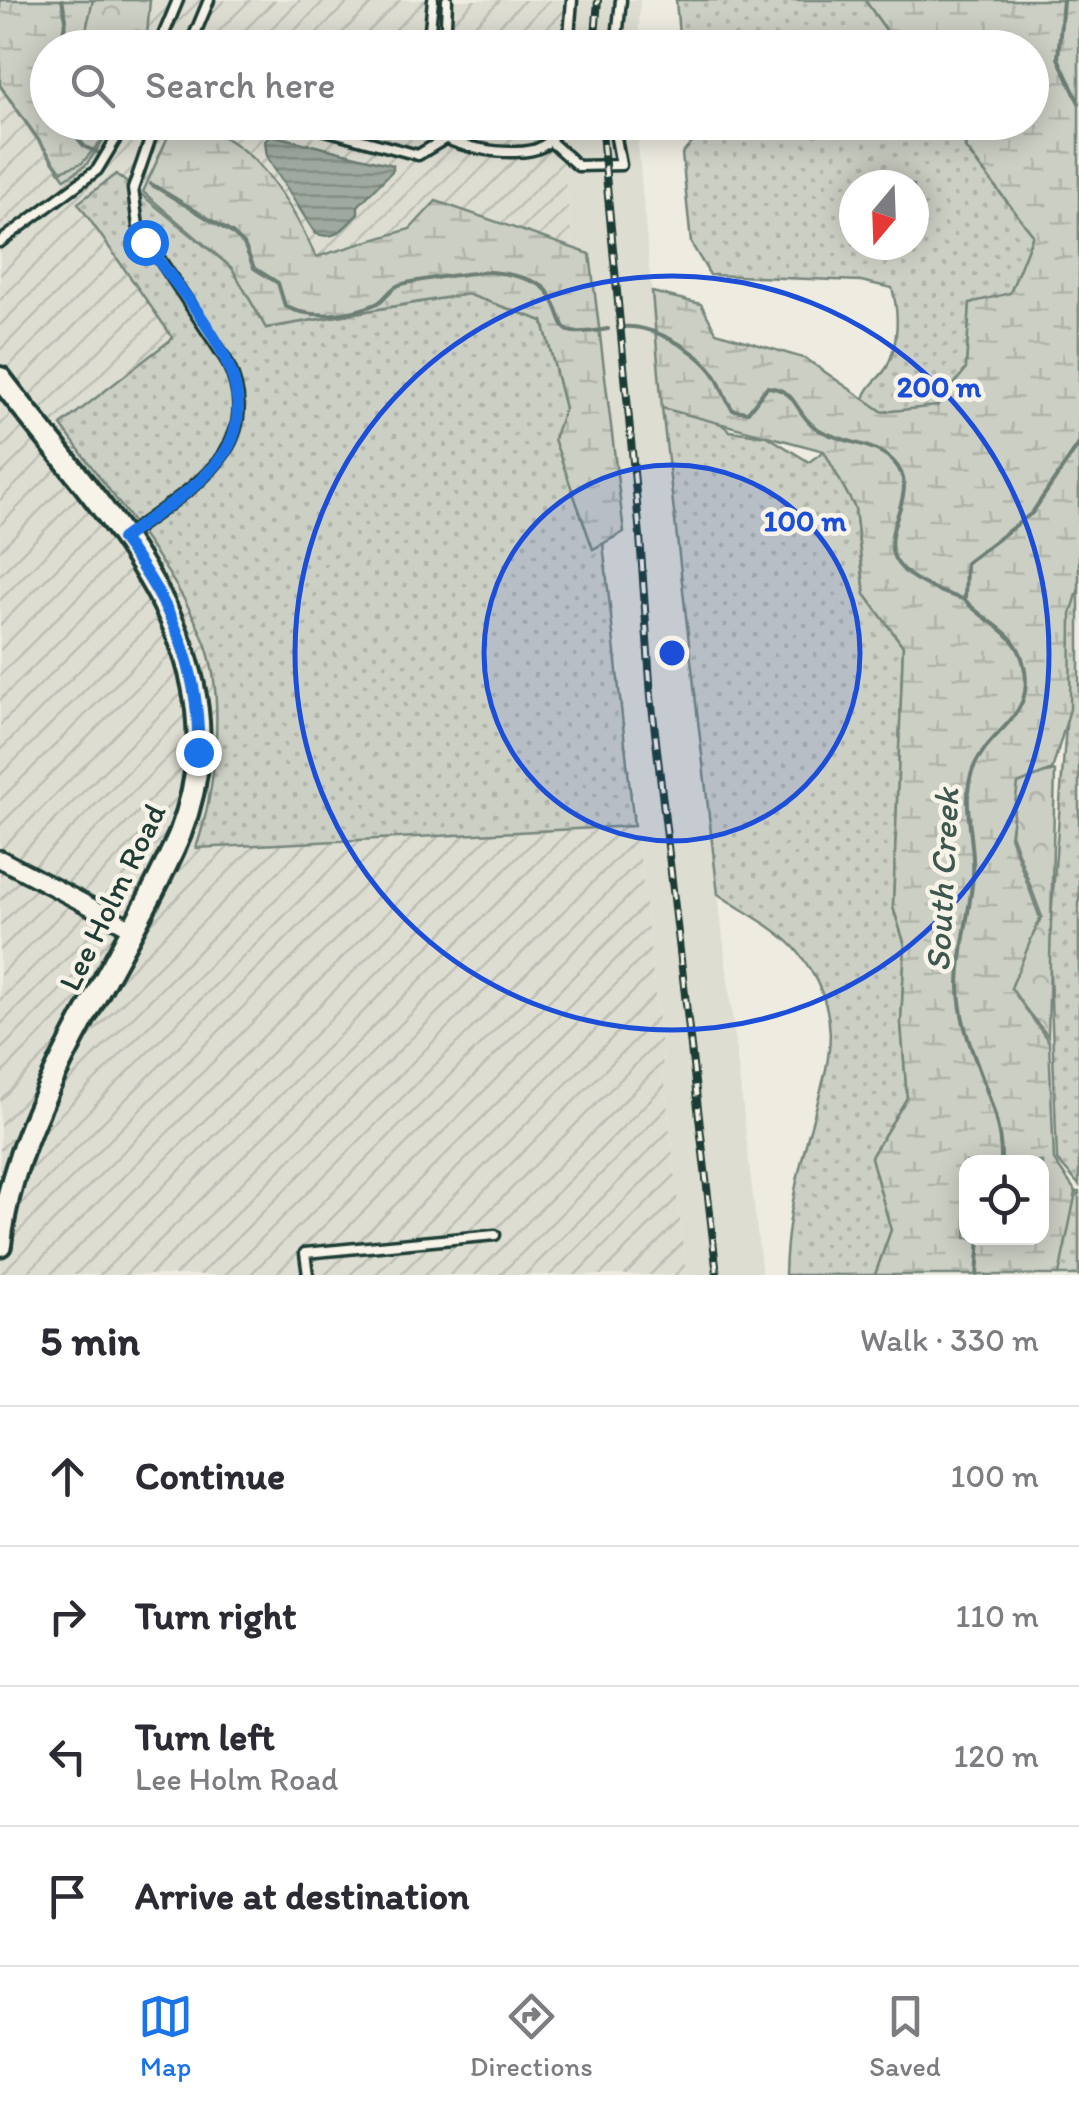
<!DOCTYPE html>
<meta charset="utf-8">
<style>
body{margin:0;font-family:Itim,sans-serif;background:#f7f7f7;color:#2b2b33}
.controls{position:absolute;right:30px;bottom:30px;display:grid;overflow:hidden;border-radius:20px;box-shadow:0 5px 25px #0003}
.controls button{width:90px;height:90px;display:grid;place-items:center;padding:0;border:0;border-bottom:2px solid #e1e1e2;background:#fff;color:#2b2b33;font:50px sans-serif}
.compass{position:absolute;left:839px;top:170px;width:90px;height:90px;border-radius:50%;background:#fff;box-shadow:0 5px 25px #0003;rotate:199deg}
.stop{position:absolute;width:30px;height:30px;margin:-22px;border:8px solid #1a73e8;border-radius:50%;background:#fff}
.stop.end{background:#1a73e8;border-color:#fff;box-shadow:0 2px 10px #0008}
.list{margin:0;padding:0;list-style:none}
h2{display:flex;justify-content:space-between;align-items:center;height:130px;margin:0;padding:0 40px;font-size:42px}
h2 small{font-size:32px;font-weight:400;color:#7c7c81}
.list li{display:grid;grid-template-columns:65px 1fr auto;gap:30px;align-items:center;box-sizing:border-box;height:140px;padding:0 40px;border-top:2px solid #e1e1e2}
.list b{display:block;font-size:38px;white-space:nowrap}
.list p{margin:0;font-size:32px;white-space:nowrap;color:#7c7c81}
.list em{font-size:32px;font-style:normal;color:#7c7c81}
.icon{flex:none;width:55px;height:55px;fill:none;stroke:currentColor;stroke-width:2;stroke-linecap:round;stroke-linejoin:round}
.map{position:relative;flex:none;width:1079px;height:1275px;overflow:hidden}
.search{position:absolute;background:#fff;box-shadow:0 5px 25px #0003;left:30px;right:30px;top:30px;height:110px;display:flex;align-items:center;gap:25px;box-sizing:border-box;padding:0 35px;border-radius:55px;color:#7c7c81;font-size:38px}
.sheet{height:690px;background:#fff}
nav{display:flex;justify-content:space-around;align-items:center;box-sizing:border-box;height:140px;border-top:2px solid #e1e1e2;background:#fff;font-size:28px;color:#7c7c81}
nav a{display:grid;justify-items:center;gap:5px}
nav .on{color:#1a73e8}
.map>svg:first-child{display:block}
</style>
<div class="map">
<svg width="1079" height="1275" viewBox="0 0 1079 1275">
<defs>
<pattern id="industrial-furrows" width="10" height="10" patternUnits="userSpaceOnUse" patternTransform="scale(2.5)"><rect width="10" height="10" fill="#ddddd2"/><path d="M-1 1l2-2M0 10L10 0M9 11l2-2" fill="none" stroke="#bdbfb5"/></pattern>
<pattern id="grass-dots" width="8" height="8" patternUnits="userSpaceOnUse" patternTransform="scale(2.5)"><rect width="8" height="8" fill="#cccfc4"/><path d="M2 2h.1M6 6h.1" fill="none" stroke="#afb3a9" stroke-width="1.8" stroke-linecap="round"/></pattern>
<pattern id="forest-crowns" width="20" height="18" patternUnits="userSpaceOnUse" patternTransform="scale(2.5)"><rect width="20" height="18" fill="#cccfc4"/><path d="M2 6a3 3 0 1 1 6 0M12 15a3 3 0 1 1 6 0" fill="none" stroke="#afb3a9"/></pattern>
<pattern id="wetland-marsh" width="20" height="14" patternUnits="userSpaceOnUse" patternTransform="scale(2.5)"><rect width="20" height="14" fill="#cccfc4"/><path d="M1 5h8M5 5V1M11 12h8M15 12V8" fill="none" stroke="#afb3a9"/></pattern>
<pattern id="water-rules" width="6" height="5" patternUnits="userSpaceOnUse" patternTransform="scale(2.5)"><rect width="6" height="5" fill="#9fa99f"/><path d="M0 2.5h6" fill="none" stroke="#818b82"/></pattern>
</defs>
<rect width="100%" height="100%" fill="#eeece1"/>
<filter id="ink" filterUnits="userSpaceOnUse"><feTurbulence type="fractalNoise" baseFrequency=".01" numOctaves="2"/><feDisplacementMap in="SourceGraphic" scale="20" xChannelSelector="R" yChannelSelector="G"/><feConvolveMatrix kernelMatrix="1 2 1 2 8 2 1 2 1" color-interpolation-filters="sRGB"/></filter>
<g filter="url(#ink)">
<g fill="#ddddd2">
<polygon points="567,0 640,0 638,47 563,48"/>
<polygon points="559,123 636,123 662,408 762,1275 686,1275"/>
</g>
<polygon fill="url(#industrial-furrows)" points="0,0 567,0 563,47 48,48 48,122 559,123 686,1275 0,1275"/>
<g fill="url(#grass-dots)" stroke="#76867c" stroke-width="2.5" fill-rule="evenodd">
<polygon points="676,0 865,0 898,47 680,47"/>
<path d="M710,123H975L965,148L1033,235L1010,294L970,303L966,369L937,407L883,412L864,399C868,384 880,379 887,367C899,342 899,312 892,288L861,281L710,275L691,243L682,154ZM854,185H914V245H854Z"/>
<path d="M116,174L232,268L266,328L468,294L543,321L565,408L555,439L593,549L603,543L634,826L196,848C215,793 226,700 205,643C178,572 106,489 61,425L173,338L78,203Z"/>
<path d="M662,408L715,419L730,431L767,436L809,462L824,451L855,508L865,594L903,646L893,907L905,945L901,1023L907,1098L871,1157L891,1230L875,1275H785C786,1229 795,1184 807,1140C826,1068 851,1020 798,952C780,929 742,911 718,894Z"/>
<polygon points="1079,575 1079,1185 1057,1160 1049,944 1067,713 1061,612"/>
<polygon points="1075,1192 1079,1192 1079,1275 1058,1275"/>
</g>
<g fill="url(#forest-crowns)" stroke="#76867c" stroke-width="2.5">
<polygon points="0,0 150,0 146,47 48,48 48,122 115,123 86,165 65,179 0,86"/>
<polygon points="1055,771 1048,1036 1007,987 1042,917 1011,834 1016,780"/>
</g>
<g fill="url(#wetland-marsh)" stroke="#76867c" stroke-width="2.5" fill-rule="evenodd">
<polygon points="0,0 93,0 82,47 48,48 48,122 91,123 105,136 82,163 61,171 0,85"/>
<path d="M865,0H1079V588L1071,614L1070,709L1052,770L1018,784L1010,836L1040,918L1011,988L1049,1042L1054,1160L1076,1192L1059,1275H875L891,1230L871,1157L907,1098L901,1023L905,945L893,907L903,646L865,594L855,508L824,451L662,408L652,292L701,304L716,332L806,359L883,412L937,406L966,369L970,303L1010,293L1033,235L965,147L975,123L1032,122V48L898,47ZM1042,1162V1238H966V1162Z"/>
<path d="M174,123C247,125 289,198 316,257L410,229L436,201L590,254L624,532L593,549L554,439L565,408L543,321L467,294L266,328L232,268L143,192Z"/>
</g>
<path fill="url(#water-rules)" stroke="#6c7e74" stroke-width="2.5" d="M271,135L393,165V170L358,206V214C344,228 335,242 315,233L267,157L265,141Z"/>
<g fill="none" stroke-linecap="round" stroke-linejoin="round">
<g stroke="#6c7e74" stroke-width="4">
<polyline points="1063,0 1058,58 1079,103"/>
<polyline points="60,48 66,19 62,0"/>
<polyline points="64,122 85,147 97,152"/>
<path d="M151,184L232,233L244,244L254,268L278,283L285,306C310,320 350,315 376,304C385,300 389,289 399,285C410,281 479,271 491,272C506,273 539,279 548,292C571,327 548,339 608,329"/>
<path d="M623,327C651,325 697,349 714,374C722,385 724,399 733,410L748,412L767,387C799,390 793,412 816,428C839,443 874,442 893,461C937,506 825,558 963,599"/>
<path d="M1001,1162C1003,1101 960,1050 959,987C959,949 970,913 973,875C976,841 960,802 973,769C991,725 1040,718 1022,658C1013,629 982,621 965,600L966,563L1032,513L1079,444"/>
<polyline points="977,1275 980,1238"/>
</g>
<defs>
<g id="lane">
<polyline points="158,48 178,0"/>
<polyline points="189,48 209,0"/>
<polyline points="428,48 433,0"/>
<polyline points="445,48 447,0"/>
<polyline points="568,48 572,0"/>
<polyline points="616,48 621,0"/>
<polyline points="296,122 418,155 473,122"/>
<path d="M425,122C438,147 518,160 541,147C551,142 556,133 559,122"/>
<polyline points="439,122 462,129"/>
<polyline points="550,141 578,166 621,165 613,122"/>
<polyline points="0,242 97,170 126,122"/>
<path d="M126,536C187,490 271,449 226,360L138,226L133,189L156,122"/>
<polyline points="308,1275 305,1253 495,1235"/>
</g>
<polyline id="street" points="0,859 133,929"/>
<path id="secondary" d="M0,378C102,513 251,649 180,834C125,962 13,1108 0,1245"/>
</defs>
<use href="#lane" stroke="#1f3d34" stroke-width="15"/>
<use href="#street" stroke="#1f3d34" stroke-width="22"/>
<use href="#secondary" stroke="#1f3d34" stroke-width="28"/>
<use href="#lane" stroke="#f7f3e8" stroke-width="8"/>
<use href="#street" stroke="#f7f3e8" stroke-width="15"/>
<use href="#secondary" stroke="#f7f3e8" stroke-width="20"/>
<defs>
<g id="rail">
<polyline points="594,48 598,0"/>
<polyline points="601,122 640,536 651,697 717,1275"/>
</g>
</defs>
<use href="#rail" stroke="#1f3d34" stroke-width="8"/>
<use href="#rail" stroke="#f7f3e8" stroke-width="4" stroke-dasharray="11" stroke-linecap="butt"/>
</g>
</g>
<g fill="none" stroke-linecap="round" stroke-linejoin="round" filter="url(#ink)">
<path stroke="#1a73e8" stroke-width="12" d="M145,242C188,304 283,394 213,468C188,495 152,516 122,539C171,603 201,669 198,752"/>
</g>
<circle cx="672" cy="653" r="188" fill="#1d4ed8" fill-opacity=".12"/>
<g fill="none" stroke="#1d4ed8" stroke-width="5">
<circle cx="672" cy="653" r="188"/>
<circle cx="672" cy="653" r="377"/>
</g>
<g text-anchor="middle" stroke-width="9" stroke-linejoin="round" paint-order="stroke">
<g font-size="32" fill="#1f3d34" stroke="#f7f3e8">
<text transform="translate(112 897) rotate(-64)" y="11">Lee Holm Road</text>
</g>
<g font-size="35" font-style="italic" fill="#3f584f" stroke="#f7f3e8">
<text transform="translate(942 880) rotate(-87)" y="12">South Creek</text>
</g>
</g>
<circle cx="672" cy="653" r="15" fill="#1d4ed8" stroke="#f7f3e8" stroke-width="5"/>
<g font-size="30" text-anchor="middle" font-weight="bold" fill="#1d4ed8" stroke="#f7f3e8" stroke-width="9" stroke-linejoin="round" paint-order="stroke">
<text x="939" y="397">200 m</text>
<text x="805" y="531">100 m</text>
</g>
</svg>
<div class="controls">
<button><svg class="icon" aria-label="locate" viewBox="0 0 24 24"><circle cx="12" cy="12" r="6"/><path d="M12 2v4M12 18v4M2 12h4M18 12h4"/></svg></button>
</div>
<svg class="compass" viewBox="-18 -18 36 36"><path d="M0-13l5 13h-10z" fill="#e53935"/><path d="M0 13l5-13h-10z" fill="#7c7c81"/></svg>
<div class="stop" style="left:145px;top:242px"></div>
<div class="stop end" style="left:198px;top:752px"></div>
<div class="search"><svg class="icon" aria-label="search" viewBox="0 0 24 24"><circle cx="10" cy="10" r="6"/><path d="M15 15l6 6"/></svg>Search here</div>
</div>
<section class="sheet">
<h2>5 min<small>Walk · 330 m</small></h2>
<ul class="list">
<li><svg class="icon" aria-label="ahead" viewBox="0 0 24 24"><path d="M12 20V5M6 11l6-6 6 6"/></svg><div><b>Continue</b></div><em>100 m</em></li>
<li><svg class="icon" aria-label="right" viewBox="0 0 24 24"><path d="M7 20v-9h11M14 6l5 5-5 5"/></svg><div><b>Turn right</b></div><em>110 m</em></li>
<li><svg class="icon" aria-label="left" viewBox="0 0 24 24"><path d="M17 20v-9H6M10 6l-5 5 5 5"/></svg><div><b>Turn left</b><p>Lee Holm Road</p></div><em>120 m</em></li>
<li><svg class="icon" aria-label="arrive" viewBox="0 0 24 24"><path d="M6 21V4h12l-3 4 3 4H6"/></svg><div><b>Arrive at destination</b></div></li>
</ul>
</section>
<nav>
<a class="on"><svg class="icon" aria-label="map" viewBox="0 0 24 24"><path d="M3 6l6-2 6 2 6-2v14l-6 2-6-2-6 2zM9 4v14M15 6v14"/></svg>Map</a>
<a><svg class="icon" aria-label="directions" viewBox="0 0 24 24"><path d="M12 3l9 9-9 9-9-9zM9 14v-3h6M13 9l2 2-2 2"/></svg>Directions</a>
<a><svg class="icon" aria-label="saved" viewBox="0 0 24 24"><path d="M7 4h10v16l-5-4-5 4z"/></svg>Saved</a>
</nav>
